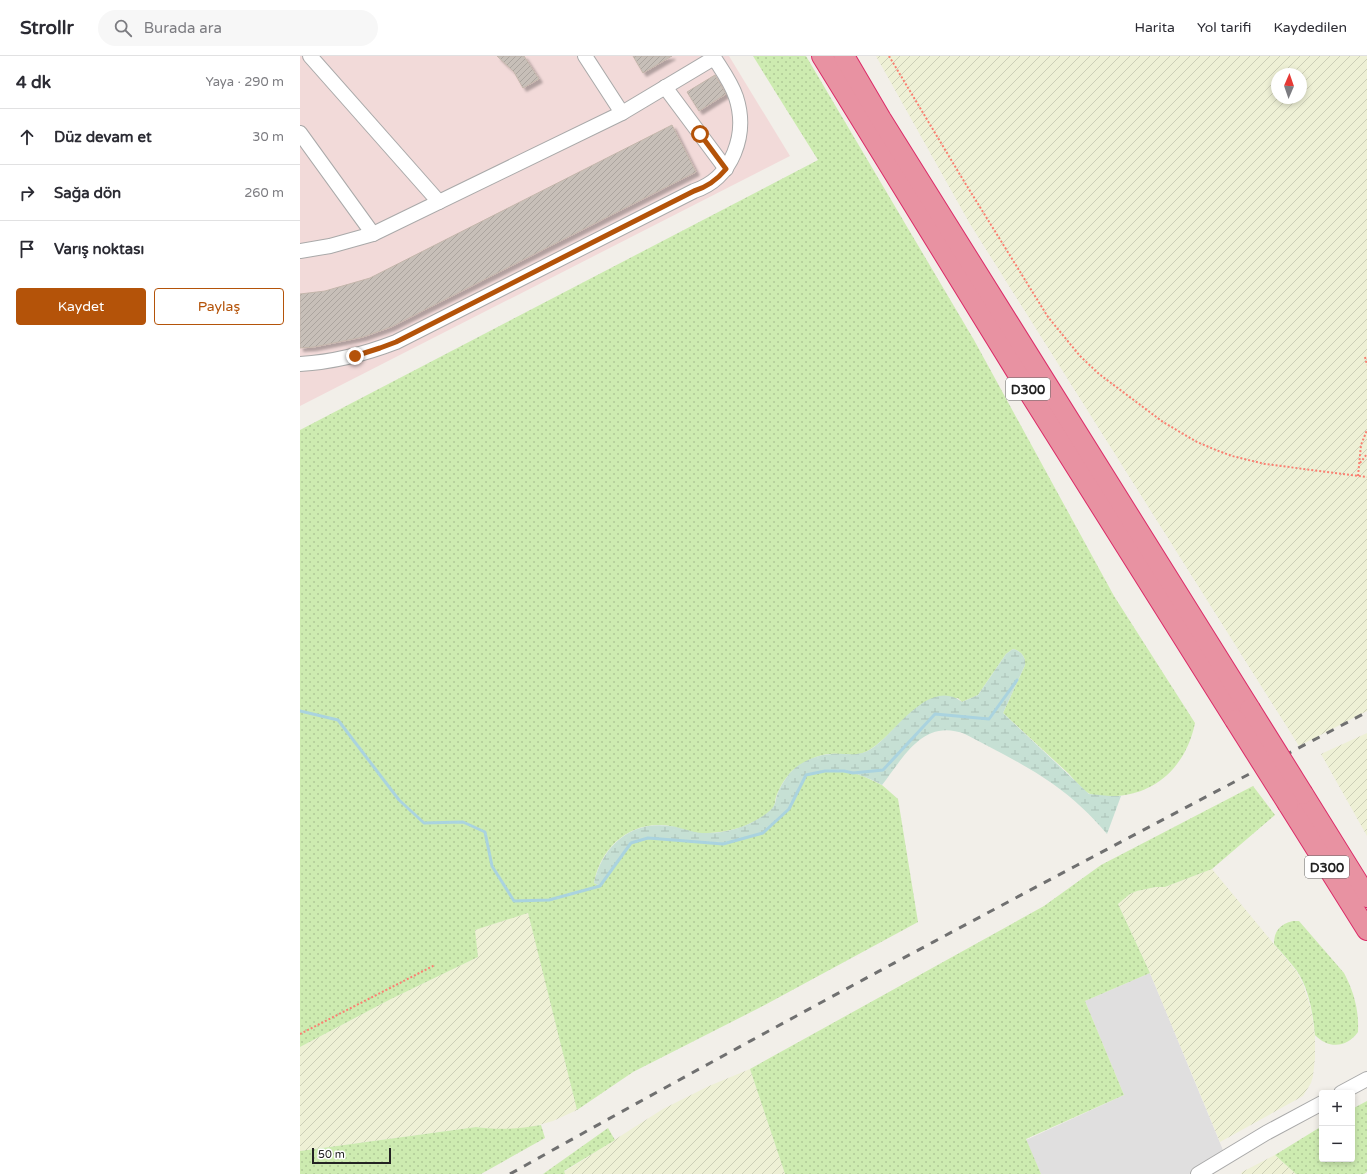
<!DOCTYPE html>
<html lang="tr">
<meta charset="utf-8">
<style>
body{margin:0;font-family:"Varela Round",sans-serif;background:#f7f7f7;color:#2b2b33}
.controls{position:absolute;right:12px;bottom:12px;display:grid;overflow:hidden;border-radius:4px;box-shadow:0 2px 6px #0003}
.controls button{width:36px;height:36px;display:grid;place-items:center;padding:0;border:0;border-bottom:1px solid #e1e1e2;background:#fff;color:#2b2b33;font:20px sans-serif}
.compass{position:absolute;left:971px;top:12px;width:36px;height:36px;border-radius:50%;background:#fff;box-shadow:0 2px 6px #0003;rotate:2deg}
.scale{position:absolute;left:12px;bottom:10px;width:79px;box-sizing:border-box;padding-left:4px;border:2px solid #222;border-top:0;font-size:11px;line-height:14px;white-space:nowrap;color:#222;-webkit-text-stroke:3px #fff;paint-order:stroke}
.stop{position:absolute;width:12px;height:12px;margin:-9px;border:3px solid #b45309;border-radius:50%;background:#fff}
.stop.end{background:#b45309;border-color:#fff;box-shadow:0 1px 4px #0008}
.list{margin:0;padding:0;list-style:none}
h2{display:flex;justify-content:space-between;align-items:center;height:52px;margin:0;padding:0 16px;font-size:17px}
h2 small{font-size:13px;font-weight:400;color:#7c7c81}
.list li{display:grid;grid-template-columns:26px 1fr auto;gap:12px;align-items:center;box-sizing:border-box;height:56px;padding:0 16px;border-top:1px solid #e1e1e2}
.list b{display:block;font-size:15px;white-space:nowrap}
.list em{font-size:13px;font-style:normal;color:#7c7c81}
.actions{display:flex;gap:8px;padding:12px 16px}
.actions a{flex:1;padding:9px 0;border:1px solid #b45309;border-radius:4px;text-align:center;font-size:14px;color:#b45309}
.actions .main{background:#b45309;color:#fff}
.icon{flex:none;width:22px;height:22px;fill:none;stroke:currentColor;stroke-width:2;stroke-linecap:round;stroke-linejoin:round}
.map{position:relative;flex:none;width:1067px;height:1118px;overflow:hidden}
header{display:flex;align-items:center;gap:24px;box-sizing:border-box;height:56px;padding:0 20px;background:#fff;border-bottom:1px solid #e1e1e2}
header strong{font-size:19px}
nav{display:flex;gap:22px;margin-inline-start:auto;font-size:14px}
.search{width:280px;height:36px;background:#f7f7f7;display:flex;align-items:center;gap:10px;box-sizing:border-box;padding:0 14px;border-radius:22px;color:#7c7c81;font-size:15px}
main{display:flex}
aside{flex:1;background:#fff}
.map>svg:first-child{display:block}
</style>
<header>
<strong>Strollr</strong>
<div class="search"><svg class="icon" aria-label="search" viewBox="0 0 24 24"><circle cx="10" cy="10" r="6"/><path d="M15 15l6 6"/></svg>Burada ara</div>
<nav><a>Harita</a><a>Yol tarifi</a><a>Kaydedilen</a></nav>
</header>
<main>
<aside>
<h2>4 dk<small>Yaya · 290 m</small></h2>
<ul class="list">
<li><svg class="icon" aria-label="ahead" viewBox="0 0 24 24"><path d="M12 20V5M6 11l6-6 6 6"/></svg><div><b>Düz devam et</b></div><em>30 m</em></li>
<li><svg class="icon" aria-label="right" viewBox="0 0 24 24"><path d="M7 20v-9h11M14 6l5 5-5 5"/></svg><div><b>Sağa dön</b></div><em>260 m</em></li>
<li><svg class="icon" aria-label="arrive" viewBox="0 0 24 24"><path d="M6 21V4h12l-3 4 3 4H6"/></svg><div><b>Varış noktası</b></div></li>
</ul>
<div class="actions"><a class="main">Kaydet</a><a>Paylaş</a></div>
</aside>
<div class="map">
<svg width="1067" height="1118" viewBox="0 0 1067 1118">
<defs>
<pattern id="farmland-furrows" width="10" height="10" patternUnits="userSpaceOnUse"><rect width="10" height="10" fill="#eef0d5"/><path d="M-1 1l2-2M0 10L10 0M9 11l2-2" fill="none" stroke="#ccceb7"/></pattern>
<pattern id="grass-dots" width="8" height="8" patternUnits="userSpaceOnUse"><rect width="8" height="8" fill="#cdebb0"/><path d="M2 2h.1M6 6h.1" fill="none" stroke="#b0c997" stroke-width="1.8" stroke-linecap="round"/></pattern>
<pattern id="wetland-marsh" width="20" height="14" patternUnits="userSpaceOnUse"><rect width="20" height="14" fill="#c6e0d4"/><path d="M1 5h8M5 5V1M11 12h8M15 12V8" fill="none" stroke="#aac0b6"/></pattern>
<pattern id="building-hatch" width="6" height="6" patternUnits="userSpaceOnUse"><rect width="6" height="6" fill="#c7bfb8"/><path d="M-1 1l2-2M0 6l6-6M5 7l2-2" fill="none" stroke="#aba49e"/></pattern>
<filter id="shadow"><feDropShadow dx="3.5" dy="3.5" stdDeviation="1" flood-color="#0004"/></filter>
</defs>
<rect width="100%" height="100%" fill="#f2efe9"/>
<polygon fill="#e0dfdf" points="850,917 925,1099 889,1118 741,1118 726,1084 824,1039 785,945"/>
<polygon fill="#f2dad9" points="0,0 429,0 490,100 0,350"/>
<g fill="url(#farmland-furrows)" fill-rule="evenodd">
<path d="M576,0H1067V655L999,690L670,168ZM977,18H1001V42H977Z"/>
<polygon points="1067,677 1067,780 1021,698"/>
<polygon points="912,813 997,916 1003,928 1011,953 1015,979 1015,1002 1013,1020 1011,1027 1003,1040 920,1086 850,917 818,848 830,838 837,835 856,831 865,831"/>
<polygon points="228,857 277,1054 253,1065 228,1072 202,1074 176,1071 0,1095 0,991 91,943 178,901 174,874"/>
<polygon points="450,1013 485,1118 265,1118 264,1116 363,1053 409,1030"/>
<polygon points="975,1099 996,1118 941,1118 942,1116"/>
</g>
<g fill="url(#grass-dots)">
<path d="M453,0H506L674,284L814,540L895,667C887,707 859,737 817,740C809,740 797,741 790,738C783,735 773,722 768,717C746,697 725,677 703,657L725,609C726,601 721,595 713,593L706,598L678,639L662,646L658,642C648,645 621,649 614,654C598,666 580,691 563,697C555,700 547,699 539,698C523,696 509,703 497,711C487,718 480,730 476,741C475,745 475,750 473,752C465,761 450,768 439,772C424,776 406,779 391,776C381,774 372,769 361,769C326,768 300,794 294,827L300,830L331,787L348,782L423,788L463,777L489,753L506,719L525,715H544L553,717L563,720L582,729L598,743L618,866L459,952L333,1016L277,1054L228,857L175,874L178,901L91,943L0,991V374L518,104Z"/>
<polygon points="953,730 975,759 912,813 865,831 856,831 837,835 830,838 818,848 850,917 785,945 824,1039 726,1083 741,1118 485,1118 450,1013 744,850 801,809"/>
<path d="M993,865H999L1044,917C1054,936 1059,954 1058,976C1047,992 1028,993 1015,979C1013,958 1009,933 997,915C990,906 982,897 974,888C974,875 980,868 993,865Z"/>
<polygon points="1067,1045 1067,1116 1064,1118 996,1118 975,1099 1022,1070 1022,1103 1052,1103 1052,1053"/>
<path d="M241,1069L245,1082L181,1118H0V1095L176,1071C198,1074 219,1073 241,1069Z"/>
<polygon points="308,1072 315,1084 264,1115 265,1118 243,1118"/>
</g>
<path fill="url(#wetland-marsh)" d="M713,593C721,595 726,601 725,609L703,657L789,738L810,740H821L807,778C791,759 773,742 753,728C726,709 695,694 665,678C623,662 604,701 582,729C557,715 534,711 506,719L489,753L463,777L423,788L348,782L331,787L300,830L294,827C302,790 331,764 370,770C381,771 390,776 402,777C425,778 449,771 467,757C478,749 474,745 479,734C483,726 488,718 495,712C505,704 518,699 531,698C548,697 559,702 574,691C597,674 630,621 662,646L678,639L706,598Z"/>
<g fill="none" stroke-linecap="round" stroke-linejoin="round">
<polyline stroke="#aad3df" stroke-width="3" points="0,655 38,664 99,744 124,767 163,766 185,776 192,810 214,845 249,844 300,830 331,787 348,782 423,788 463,777 489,753 506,719 525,715 544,715 553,717 583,714 635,658 689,663 717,624"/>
</g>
<g fill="url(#building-hatch)" stroke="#c4b6ab" filter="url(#shadow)">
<polygon points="197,0 224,0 239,23 223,32 214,16"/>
<polygon points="333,0 372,0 343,17"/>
<polygon points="415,19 426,38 399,55 387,36"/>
<polygon points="372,69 396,116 91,271 63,281 14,291 0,292 0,238 25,235 70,222"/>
</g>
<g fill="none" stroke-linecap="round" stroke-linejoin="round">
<defs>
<g id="minor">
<polyline points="10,0 139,146"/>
<polyline points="285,0 322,57"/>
<polyline points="365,31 426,113"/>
<polyline points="0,77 73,178"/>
<polyline points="0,195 30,190 73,178 322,57 414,2"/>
<path d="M0,308C34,306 65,298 96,286L394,135C433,122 448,78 436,41C431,26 421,13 413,0"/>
<polyline points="1041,1037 1067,1023"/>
<polyline points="898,1118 966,1077 1022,1047"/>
</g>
<g id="highway">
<polyline points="522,0 732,341 935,664"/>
<polyline points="544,0 581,63 950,653"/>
<polyline points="1003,738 1067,841"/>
<polyline points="988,748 1067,874"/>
</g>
</defs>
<use href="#minor" stroke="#a9a9a9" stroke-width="16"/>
<use href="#highway" stroke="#dc2a67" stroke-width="22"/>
<g stroke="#fa8072" stroke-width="2" stroke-dasharray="2 2" stroke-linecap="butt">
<polyline points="589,0 662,122 748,261 780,300 799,318 863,366 897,386 916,394 932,400 965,408 1067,421"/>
<polyline points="1065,301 1067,309"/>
<polyline points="1060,407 1067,398"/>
<polyline points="1058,420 1061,389 1067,374"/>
<polyline points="0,978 135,909"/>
</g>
<use href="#minor" stroke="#fff" stroke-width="14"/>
<use href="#highway" stroke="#e892a2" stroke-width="20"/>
<path stroke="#707070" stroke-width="3" stroke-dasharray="8 8" stroke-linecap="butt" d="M210,1118C493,959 780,807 1067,656"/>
<defs>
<g id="highway-bridge">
<polyline points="950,653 1003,738"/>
<polyline points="935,664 988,748"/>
</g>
</defs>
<use href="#highway-bridge" stroke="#dc2a67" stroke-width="22" stroke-linecap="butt"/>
<use href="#highway-bridge" stroke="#e892a2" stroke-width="20"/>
</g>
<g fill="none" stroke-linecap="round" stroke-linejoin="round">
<path stroke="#b45309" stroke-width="5" d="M55,300L80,292L96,286L394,135C407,131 417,124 426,113L400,78"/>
</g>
<g text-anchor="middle" stroke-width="3" stroke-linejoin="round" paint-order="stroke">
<g fill="#fff" stroke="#646464" stroke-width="1">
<rect x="706" y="322" width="44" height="22" rx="3"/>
<rect x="1005" y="800" width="44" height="22" rx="3"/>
</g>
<g font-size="13" font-weight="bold" fill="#222">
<text x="728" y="338">D300</text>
<text x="1027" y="816">D300</text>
</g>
</g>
</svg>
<div class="controls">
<button>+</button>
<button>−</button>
</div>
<svg class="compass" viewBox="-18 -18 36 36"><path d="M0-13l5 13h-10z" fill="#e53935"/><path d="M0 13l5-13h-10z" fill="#7c7c81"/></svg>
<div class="scale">50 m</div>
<div class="stop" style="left:400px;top:78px"></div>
<div class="stop end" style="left:55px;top:300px"></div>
</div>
</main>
